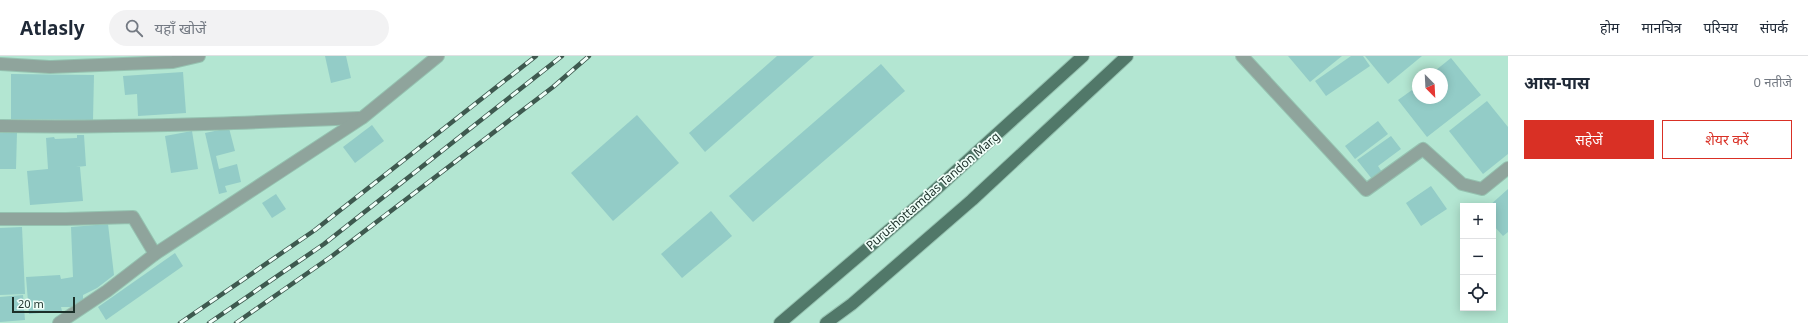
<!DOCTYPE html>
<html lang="hi">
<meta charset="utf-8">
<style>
body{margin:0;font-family:"Noto Sans","Noto Sans Devanagari",sans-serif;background:#f2f2f3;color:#1f2937}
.controls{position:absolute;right:12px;bottom:12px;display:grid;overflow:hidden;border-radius:0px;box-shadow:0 2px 10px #0003}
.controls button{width:36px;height:36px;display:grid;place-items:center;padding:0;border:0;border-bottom:1px solid #e0e1e3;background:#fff;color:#1f2937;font:20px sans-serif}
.compass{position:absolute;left:1412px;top:12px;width:36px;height:36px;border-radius:50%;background:#fff;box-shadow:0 2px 10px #0003;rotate:156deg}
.scale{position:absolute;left:12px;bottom:10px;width:63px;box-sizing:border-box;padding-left:4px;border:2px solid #1c3029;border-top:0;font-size:11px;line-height:14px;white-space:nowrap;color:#1c3029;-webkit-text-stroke:3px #effef8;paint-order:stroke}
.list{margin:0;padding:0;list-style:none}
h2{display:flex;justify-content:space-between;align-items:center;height:52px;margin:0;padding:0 16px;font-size:17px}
h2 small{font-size:13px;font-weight:400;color:#747a83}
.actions{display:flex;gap:8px;padding:12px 16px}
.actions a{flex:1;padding:9px 0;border:1px solid #d93025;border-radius:0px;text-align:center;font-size:14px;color:#d93025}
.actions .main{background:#d93025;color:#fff}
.icon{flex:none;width:22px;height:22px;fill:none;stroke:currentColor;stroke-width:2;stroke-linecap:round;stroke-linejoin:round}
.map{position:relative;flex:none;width:1508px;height:267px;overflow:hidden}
header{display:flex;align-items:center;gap:24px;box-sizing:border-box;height:56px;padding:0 20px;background:#fff;border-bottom:1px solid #e0e1e3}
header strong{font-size:19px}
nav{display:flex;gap:22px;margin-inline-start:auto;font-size:14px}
.search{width:280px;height:36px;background:#f2f2f3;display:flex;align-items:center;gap:10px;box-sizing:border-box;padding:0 14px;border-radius:22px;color:#747a83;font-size:15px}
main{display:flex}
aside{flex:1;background:#fff}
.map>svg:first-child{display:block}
</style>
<header>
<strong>Atlasly</strong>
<div class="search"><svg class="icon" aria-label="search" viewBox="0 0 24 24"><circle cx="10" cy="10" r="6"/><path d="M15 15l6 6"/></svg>यहाँ खोजें</div>
<nav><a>होम</a><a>मानचित्र</a><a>परिचय</a><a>संपर्क</a></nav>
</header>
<main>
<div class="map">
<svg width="1508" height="267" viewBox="0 0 1508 267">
<rect width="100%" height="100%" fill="#b3e6d2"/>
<g fill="#93ccc7">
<polygon points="325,0 346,0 351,22 331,27"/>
<polygon points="777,0 814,0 705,96 689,77"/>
<polygon points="1288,0 1342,0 1310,26"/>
<polygon points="1351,0 1363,0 1370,10 1326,40 1315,25"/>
<polygon points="1365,0 1422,0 1388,28"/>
<polygon points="1451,2 1481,39 1427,81 1398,44 1412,34 1421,45 1425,42 1442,42 1442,18 1431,18"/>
<polygon points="881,8 905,35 753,166 729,140"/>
<polygon points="183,16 186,57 138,60 137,38 125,39 123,20"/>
<polygon points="11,18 94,19 93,64 11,63"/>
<polygon points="1487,45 1508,71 1508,98 1483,118 1449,75"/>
<polygon points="637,59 679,107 613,165 571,117"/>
<polygon points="1378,65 1388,78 1355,103 1345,90"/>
<polygon points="372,69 384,85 355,107 343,91"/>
<polygon points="229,72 235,95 216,100 219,113 237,108 241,126 225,130 227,136 219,138 205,77"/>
<polygon points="192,75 198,113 171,117 165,80"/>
<polygon points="0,76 17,76 16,113 0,113"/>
<polygon points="77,79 84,79 86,110 76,111 80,111 83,145 30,149 27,115 48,113 46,82 54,81 55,83 77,82"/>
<polygon points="1391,80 1401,93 1378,110 1382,116 1372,123 1357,104"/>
<polygon points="1431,130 1447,153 1421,170 1406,147"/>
<polygon points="1508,133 1508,176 1503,180 1493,169 1493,150 1489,150"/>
<polygon points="276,138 286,153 272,162 262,147"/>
<polygon points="711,155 732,180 682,222 661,198"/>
<polygon points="108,168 114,219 97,232 83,239 83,244 72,251 61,251 62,255 29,258 26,221 60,219 61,223 73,221 71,171"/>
<polygon points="22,171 25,238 0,239 0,172"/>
<polygon points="175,197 183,210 106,264 98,251"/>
<polygon points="23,239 25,264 0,266 0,241"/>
</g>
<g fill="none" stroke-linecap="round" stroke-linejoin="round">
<defs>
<g id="minor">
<polyline points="1242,0 1366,134 1423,93 1462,128 1482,133 1508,112"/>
<polyline points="0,8 50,11 173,6 199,0"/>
<path d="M0,70C120,72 240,67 361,62"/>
<polyline points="0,163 66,163 133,161 155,198"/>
<polyline points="59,267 107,235 155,198 362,62 438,0"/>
</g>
<g id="major">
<polyline points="780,267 922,146 1083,0"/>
<polyline points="826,267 852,248 972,144 1127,0"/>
</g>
</defs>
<use href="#minor" stroke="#95c2b0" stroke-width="14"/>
<use href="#major" stroke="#95c2b0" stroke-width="14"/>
<use href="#minor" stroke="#8fa49c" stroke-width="12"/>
<use href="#major" stroke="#517869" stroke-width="12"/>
<defs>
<g id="rail">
<polyline points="180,267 315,174 536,0"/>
<polyline points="209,267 324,188 562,0"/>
<polyline points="236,267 332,200 553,31 589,0"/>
</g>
</defs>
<use href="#rail" stroke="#3e594f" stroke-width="4.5"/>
<use href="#rail" stroke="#effef8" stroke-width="3" stroke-dasharray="9" stroke-linecap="butt"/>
</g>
<g text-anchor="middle" stroke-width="3.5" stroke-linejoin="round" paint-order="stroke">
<g font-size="12" fill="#1c3029" stroke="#effef8">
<text transform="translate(933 135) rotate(-41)" y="4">Purushottamdas Tandon Marg</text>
</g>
</g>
</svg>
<div class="controls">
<button>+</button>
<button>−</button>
<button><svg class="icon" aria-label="locate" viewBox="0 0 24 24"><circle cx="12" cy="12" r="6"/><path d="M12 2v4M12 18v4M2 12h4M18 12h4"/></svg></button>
</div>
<svg class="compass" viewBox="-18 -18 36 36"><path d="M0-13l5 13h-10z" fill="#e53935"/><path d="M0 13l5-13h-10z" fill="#747a83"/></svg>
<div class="scale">20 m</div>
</div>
<aside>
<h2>आस-पास<small>0 नतीजे</small></h2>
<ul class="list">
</ul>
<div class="actions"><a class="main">सहेजें</a><a>शेयर करें</a></div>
</aside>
</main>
